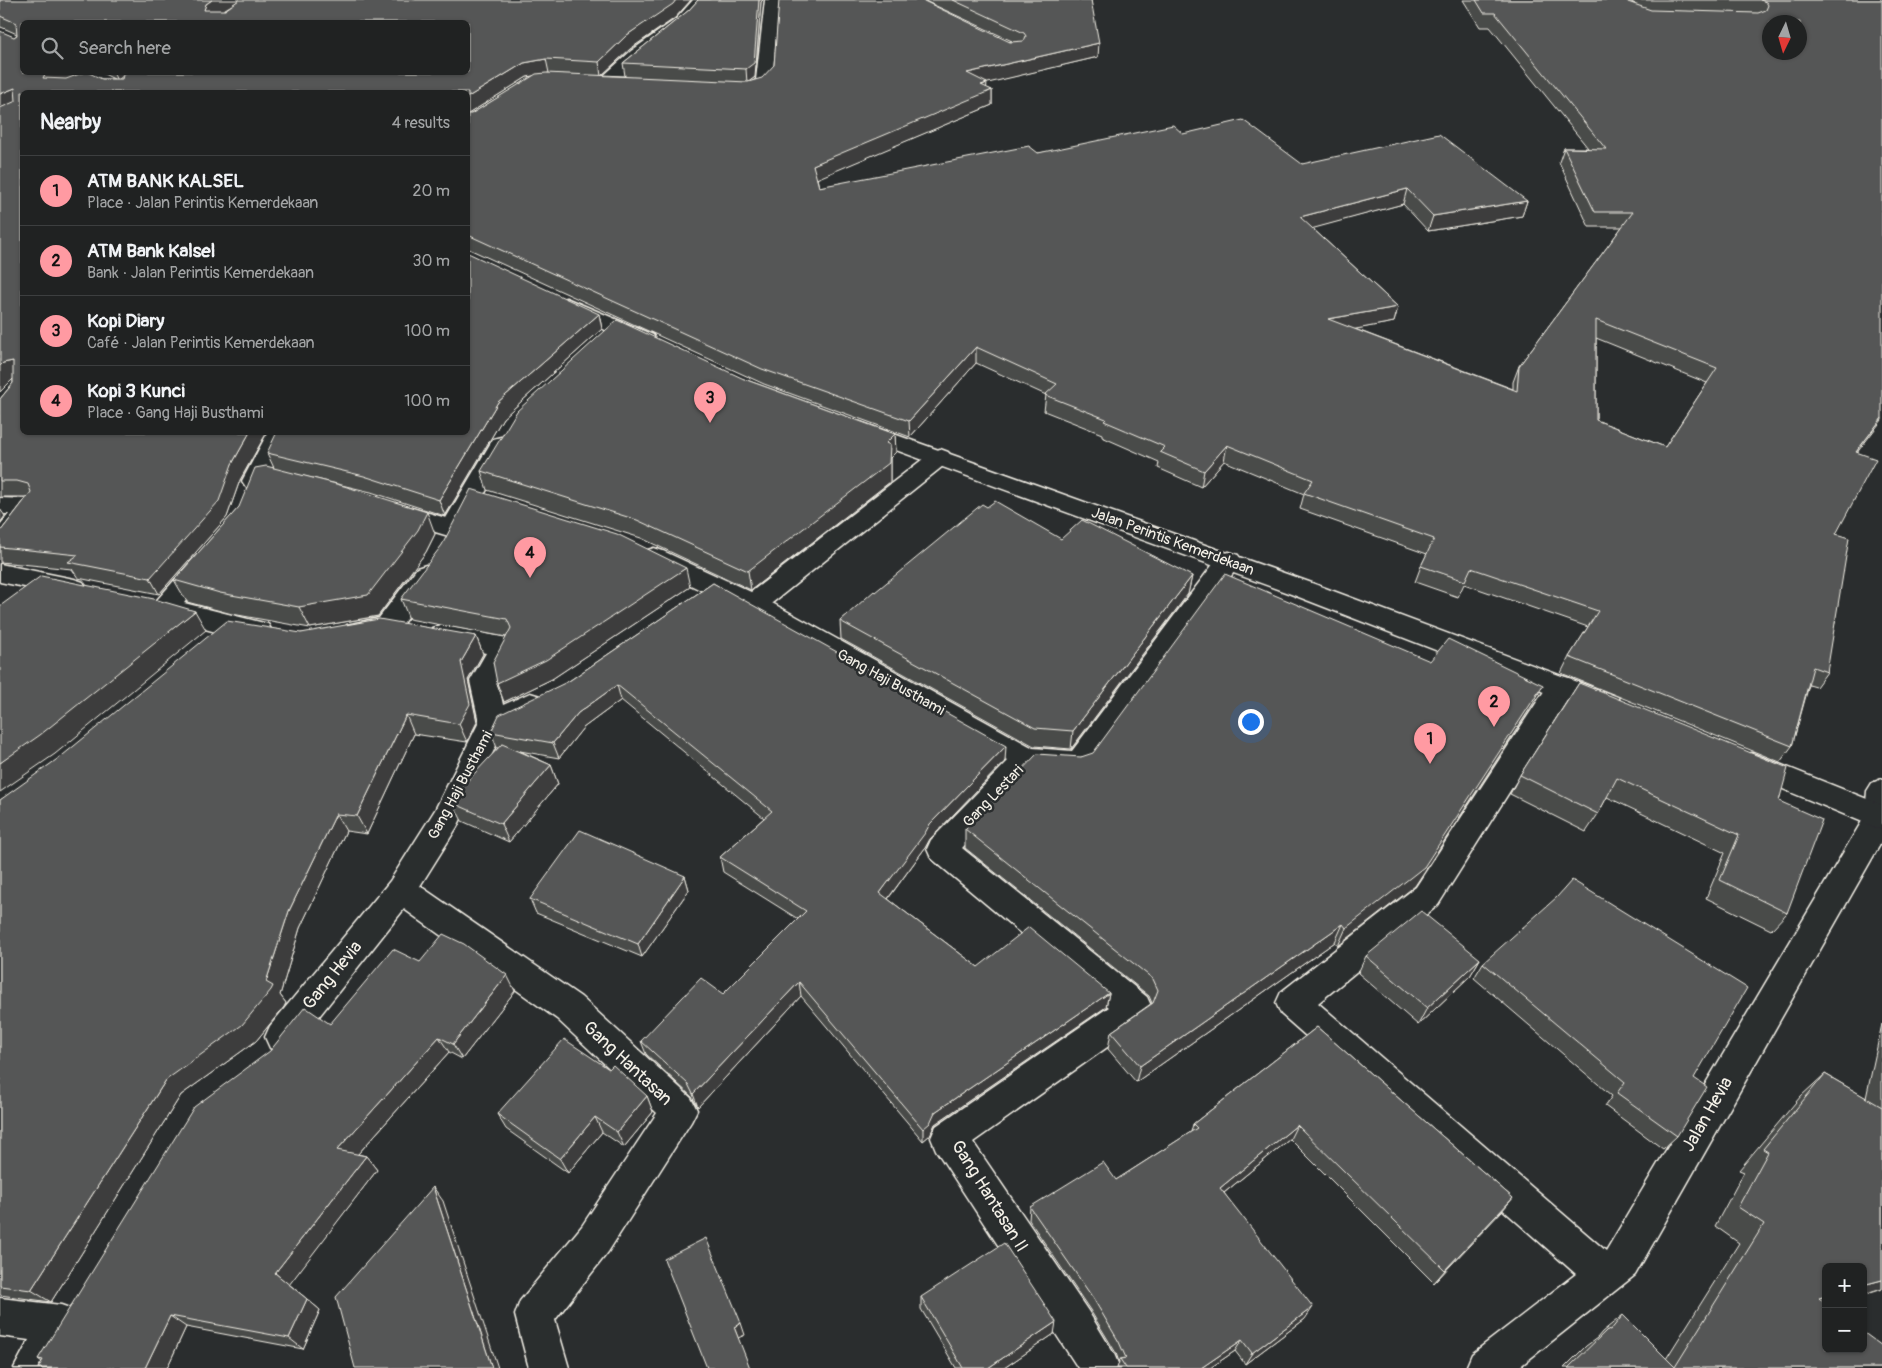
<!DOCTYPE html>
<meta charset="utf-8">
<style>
body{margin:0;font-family:Pangolin,sans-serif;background:#282a2a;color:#f1f3f6}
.controls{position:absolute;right:15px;bottom:15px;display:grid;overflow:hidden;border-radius:8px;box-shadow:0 1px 4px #0004}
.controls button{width:45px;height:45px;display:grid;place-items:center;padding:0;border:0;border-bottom:1px solid #3d3f40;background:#202222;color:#f1f3f6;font:25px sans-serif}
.compass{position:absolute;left:1762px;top:15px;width:45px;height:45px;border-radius:50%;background:#202222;box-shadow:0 1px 4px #0004;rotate:185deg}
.you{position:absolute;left:1250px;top:721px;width:18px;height:18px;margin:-12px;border:4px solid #fff;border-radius:50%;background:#1a73e8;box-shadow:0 0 0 8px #1a73e833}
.badge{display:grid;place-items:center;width:32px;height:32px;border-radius:50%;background:#ff9aa2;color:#111;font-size:16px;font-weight:700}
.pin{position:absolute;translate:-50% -41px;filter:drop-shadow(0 1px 2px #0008)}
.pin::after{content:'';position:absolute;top:26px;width:18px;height:15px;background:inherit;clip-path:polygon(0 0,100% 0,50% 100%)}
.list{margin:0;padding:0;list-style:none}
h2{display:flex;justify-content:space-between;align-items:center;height:65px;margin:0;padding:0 20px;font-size:21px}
h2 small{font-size:16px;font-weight:400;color:#a2a4a5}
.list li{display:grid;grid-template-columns:32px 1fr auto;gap:15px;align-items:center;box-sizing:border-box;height:70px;padding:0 20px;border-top:1px solid #3d3f40}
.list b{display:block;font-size:19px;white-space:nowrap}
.list p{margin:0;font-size:16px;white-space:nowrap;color:#a2a4a5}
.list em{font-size:16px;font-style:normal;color:#a2a4a5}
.icon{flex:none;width:28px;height:28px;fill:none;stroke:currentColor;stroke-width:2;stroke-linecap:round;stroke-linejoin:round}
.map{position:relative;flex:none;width:1882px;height:1368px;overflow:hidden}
.search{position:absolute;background:#202222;box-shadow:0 1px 4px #0004;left:20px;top:20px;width:450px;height:55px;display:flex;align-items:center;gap:12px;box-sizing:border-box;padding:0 18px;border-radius:8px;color:#a2a4a5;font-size:19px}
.panel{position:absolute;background:#202222;box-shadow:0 1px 4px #0004;left:20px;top:90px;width:450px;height:345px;border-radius:8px}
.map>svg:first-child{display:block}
</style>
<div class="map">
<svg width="1882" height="1368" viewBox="0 0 1882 1368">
<rect width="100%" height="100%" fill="#2a2d2e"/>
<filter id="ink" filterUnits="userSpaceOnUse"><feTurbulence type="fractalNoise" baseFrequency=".02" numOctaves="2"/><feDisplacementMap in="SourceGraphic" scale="10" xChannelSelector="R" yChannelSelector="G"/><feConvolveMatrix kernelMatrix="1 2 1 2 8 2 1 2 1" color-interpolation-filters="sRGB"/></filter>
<g filter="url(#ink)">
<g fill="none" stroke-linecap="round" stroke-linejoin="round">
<defs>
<g id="minor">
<path d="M693,0H709C693,24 672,36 650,52C637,63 624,75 612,87H600L598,83L600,79L631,51L676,19Z"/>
<path d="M765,0H781L779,3L772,82C763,96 745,96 730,93L728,89L730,85H747L756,80Z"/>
<polygon points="268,432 291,432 262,487 254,489 246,487 242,481"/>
<polygon points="501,437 509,439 513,444 461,535 452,537 385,517 382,511 385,505 394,503 446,518 493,439"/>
<polygon points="940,449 948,452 952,457 948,462 772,603 1033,748 1072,751 1220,555 1229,552 1238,555 1242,561 1089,771 1079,774 1035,771 962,848 1147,997 1152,1008 1147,1019 973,1142 1088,1311 1114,1354 1120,1368 1078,1368 936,1150 931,1138 936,1126 1109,1007 931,858 927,849 931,840 1008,761 744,611 645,563 641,557 645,551 654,548 663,551 751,592 932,452"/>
<polygon points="0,498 28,499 37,501 40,507 9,548 0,551 0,525 9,514 0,514"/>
<path d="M204,554L213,557L217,563L184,603L268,624L272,631L268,638C244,645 183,621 157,614L153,607L157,600L195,557Z"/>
<polygon points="0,564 74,579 83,582 87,588 83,594 74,597 0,582"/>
<polygon points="426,565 435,568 439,574 396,633 356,642 347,639 343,632 347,625 379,618 417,568"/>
<polygon points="441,625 512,639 516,646 498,681 503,705 530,693 540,696 544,704 540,712 504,729 457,827 420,886 581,997 691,1098 697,1110 691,1122 608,1252 555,1320 569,1368 529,1368 515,1315 520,1301 582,1226 657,1113 557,1019 404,909 294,1048 282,1053 270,1048 265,1037 270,1026 390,881 435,810 479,722 470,681 486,653 432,642 428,635 432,628"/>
<polygon points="1562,676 1572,679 1576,686 1438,905 1318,1003 1606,1251 1865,816 1867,791 1872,783 1882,779 1882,841 1635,1275 1518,1368 1466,1368 1472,1354 1576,1274 1281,1014 1276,1003 1281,992 1416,887 1552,679"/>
<polygon points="0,1298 61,1305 75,1310 80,1324 75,1338 57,1368 14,1368 29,1340 0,1336"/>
</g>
<g id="major">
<polygon points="566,298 653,335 656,340 653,345 645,346 637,345 559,308 556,304 559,300"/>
<polygon points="860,422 1309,582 1618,697 1622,705 1618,713 1608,716 1598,713 1291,594 852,434 849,429 852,424"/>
<polygon points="1752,753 1882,805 1882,830 1742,772 1738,764 1742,756"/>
</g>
</defs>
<use href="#minor" stroke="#f4f1e8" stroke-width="3"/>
<use href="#major" stroke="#f4f1e8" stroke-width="3"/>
<use href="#minor" fill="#2a2d2e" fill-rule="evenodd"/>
<use href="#major" fill="#2a2d2e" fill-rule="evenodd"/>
</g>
<g fill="#494b4a" stroke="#f4f1e8" fill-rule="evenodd">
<path d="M0,0L675,18L630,49L602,75L625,76L623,63L689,10L698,0H763L761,2L755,77L748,82L1012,41L923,0H1091L1098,57L986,83V88L992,90V105L817,178L819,187L1038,153L1183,134L1302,164L1527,201L1522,216L1428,231L1403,204L1312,228L1398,307L1394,322L1355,329L1513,389V382L1519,366L1622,227H1589L1559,162L1564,148H1588L1490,27H1480L1463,0H1627L1628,2L1635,4L1629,0H1882L1858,452L1836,534L1827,672L1816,687L1809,685L1792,746L1780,762L1561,673L1569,657L1588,627L1464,584L1458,597L1415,582L1421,566L1427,554L1300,509L1304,494L1224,461L1201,487L1158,468L1159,462L1102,437V434L1044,411L1046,395L976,363L910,437L764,384L469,249L468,250V114H471L534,76L527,77L468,114L22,432H267L240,480L227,517L159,594L78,578L72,569L0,562V532L27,497H0V399L13,383V379L14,37L17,35V34L1,27L0,28ZM22,22L468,72H100L114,79H102L74,76L72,72ZM1596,338L1707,383L1665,447L1596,420Z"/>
<polygon points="599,314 602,329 503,418 445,516 371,492 295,474 435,534 426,552 378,616 310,628 232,614 187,602 174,580 274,468 267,453"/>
<polygon points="744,379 895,434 896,452 890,458 890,482 751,590 641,538 487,490 481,471"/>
<polygon points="1061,539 1192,576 1188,594 1071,749 1034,746 841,639 840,621 875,592"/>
<polygon points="713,583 1005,761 930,839 925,848 888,899 978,967 1109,993 1106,1007 935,1124 930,1135 923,1141 801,996 698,1107 692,1097 646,1054 641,1041 723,994 798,919 723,872 720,857 764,818 621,700 583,728 559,758 520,751 551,765 558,784 509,842 462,821 453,803 498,748 497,748 491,732 569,681"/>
<polygon points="690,587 552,679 504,702 497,683 506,637 409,619 401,599"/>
<polygon points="301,633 476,636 483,654 468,680 477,722 467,742 414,734 367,834 346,831 300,928 280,995 286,1003 284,1007 256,1041 181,1095 51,1302 0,1295 0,800"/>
<polygon points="1579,683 1779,801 1787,913 1771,930 1706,898 1725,853 1607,797 1598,814 1586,832 1510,794 1520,775"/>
<polygon points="1533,704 1415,886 1338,946 1335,942 1136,1082 1108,1049 1111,1032 1152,1003 1149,996 965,848 965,829 1081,757"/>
<polygon points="685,876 689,890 642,957 536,913 530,899"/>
<polygon points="1366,956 1480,959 1470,976 1418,1025 1358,973"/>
<polygon points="420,962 515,991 462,1059 449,1052 358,1154 366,1156 377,1170 289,1284 320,1310 303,1349 186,1327 167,1368 38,1368 42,1362 38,1359 330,1024"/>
<polygon points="1483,963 1694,1078 1677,1136 1663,1149 1605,1106 1612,1096 1474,978"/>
<polygon points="1882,1024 1882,1289 1826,1267 1826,1349 1882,1368 1564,1368 1586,1346 1597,1338 1602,1332 1623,1315 1666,1359 1739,1243 1715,1226 1744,1172 1739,1170 1801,1096 1825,1074 1866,1098"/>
<polygon points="1317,1027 1513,1198 1434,1283 1290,1139 1224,1193 1305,1319 1245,1364 1235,1351 1210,1368 1117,1368 1119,1362 1116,1353 1090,1310 1029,1220 1030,1207 1116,1180 1191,1132 1193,1124"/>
<polygon points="647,1096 653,1112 624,1147 602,1132 568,1173 506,1129 497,1114"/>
<polygon points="921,1297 1054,1334 1004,1368 956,1368 921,1309"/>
</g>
<g fill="#3c3d3c" stroke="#f4f1e8">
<polygon points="212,0 240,0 212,17 204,10 206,4"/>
<polygon points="676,0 691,0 675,18 630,49 601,76 599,62 627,35"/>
<polygon points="759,0 763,0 761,2 755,77 747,83 746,69"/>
<polygon points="1099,43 1098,57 967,88 967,73"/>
<polygon points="546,59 549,73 527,77 468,114 468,97 524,63"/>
<polygon points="46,72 72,72 75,78 53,86 43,78"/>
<polygon points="113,72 127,72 117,81"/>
<polygon points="987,83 986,93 992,90 992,105 814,180 813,165"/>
<polygon points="15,88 22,101 0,111 0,94"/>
<polygon points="1407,189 1403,204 1296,233 1300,217"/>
<polygon points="1527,201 1522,216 1428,231 1433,216"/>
<polygon points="1398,307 1394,322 1324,335 1328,319"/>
<polygon points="599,314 602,329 503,418 445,516 439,500 498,402"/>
<polygon points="976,347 976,363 910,437 909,421"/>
<polygon points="13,361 22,377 13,379 0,392 0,366 3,363"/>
<polygon points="1882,418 1882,420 1846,467 1856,452"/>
<polygon points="250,432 267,432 240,480 227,517 159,594 150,578 232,464"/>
<polygon points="895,434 896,452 890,458 890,482 751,590 748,571 886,443"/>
<polygon points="1227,445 1224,461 1201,487 1204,471"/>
<polygon points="0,509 5,516 0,523"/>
<polygon points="427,512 435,534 426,552 378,616 310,628 299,607"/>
<polygon points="686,568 690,587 552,679 504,702 497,683"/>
<polygon points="1192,576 1188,594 1071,749 1073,731"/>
<polygon points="195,611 206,630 55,754 0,792 0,763"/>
<polygon points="476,636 483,654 468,680 477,722 467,742 459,724 461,662"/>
<polygon points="617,685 621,700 583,728 559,758 553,743 578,713"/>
<polygon points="1543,685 1533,704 1415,886 1338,946 1346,928"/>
<polygon points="406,715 414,734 367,834 357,816"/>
<polygon points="1006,746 1005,761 930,839 925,848 881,908 880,893 930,824"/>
<polygon points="551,765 558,784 509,842 501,824"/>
<polygon points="336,814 346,831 300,928 280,995 286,1003 284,1007 256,1041 181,1095 51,1302 31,1290 166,1080 266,982 289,911"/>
<polygon points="685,876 689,890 642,957 638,944"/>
<polygon points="1343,924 1335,942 1136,1082 1140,1066"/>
<polygon points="1480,959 1470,976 1418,1025 1427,1008"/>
<polygon points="507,975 515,991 462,1059 453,1044"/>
<polygon points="799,982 801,996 698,1107 693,1094"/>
<polygon points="1109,993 1106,1007 935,1124 930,1135 923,1141 923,1129 935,1112"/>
<polygon points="439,1037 449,1052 349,1164 337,1150"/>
<polygon points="647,1096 653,1112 624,1147 617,1132"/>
<polygon points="595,1117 602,1132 568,1173 560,1159"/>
<polygon points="1297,1125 1290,1139 1214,1201 1220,1188"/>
<polygon points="366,1156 377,1170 289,1285 275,1273"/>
<polygon points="433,1187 443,1201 498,1368 492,1368"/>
<polygon points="1513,1198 1502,1211 1434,1283 1445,1270"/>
<polygon points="1882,1280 1882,1289 1863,1295 1863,1285"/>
<polygon points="1826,1296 1826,1306 1819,1298"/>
<polygon points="307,1299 320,1310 303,1349 289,1338"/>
<polygon points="1313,1307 1305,1319 1245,1364 1252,1353"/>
<polygon points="170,1316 186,1327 167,1368 145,1368"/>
<polygon points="1056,1322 1054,1334 1004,1368 988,1368"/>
<polygon points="741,1323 745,1335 738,1338 734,1327"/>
<polygon points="1242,1340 1235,1351 1210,1368 1201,1368"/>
</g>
<g fill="#555756" stroke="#f4f1e8" fill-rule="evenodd">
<path d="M0,0H212L206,4L204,10H225L239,0H676L673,4L627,35L599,62L546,59L524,63L468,97V92H22V432H250L232,464L219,501L150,578L68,562L78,555L0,547V532L31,492L28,484L17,481H0V399L13,383V361L3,363L0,366V108L16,101L15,88L0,94V31L14,37L17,35L16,23L0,16ZM22,22H468V72H127L123,75L122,79H102L87,72H85L66,79L43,78L46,72H22Z"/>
<polygon points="698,0 759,0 754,63 746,69 623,63 689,10"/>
<path d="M779,0H922L1010,42L1024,41L1026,36L1024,33L953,0H1091L1099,43L967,73L987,83L981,85L992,90L813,165L819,187L1029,146L1038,153L1173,125L1183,134L1243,120L1302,164L1439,134L1527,201L1433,216L1407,189L1300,217L1398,307L1328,319L1517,391L1519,366L1633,212H1595L1564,148L1606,149L1495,13H1484L1476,0H1627L1628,2L1651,10L1758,13L1766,10L1768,5L1766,2L1760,0H1882V418L1856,452L1876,459L1836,534L1849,538L1827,672L1813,667L1792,746L1569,657L1598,611L1471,568L1465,581L1421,566L1434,539L1304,493L1313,480L1227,445L1204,471L1160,452L1165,447L1104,421L1106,419L1045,395L1057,384L976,347L909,421L762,369L468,235V114H471L536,74L546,73L748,82L762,78L774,65ZM1770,22H1800V52H1770ZM1596,320L1717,368L1665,447L1596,420Z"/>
<polygon points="468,253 599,314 498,402 439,500 364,476 267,453 277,432 468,432"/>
<polygon points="617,320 744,379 895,434 886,443 890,445 889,463 748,571 637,520 481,471 517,411"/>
<polygon points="266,466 344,486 427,512 418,530 368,595 299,607 220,593 174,580 239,507 255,468"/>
<polygon points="471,489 617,534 686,568 546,660 497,683 493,662 511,628 507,619 401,599 442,545"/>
<polygon points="995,501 1061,539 1082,520 1192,576 1073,731 1035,728 840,621 874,591 875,592 982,504 987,507"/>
<polygon points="1225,574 1430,661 1448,639 1543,685 1424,867 1346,928 1343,924 1140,1066 1111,1032 1153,1003 1158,990 1153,979 965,829 1037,754 1081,757 1093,753"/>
<polygon points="41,576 154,599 195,611 40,735 0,763 0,606"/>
<polygon points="713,583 1006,746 930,824 925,833 880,893 978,967 1029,927 1109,993 935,1112 930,1123 923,1129 799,982 693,1094 688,1084 641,1041 701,978 723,994 806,911 720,857 772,811 617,685 578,713 553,743 491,732 499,715 569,681"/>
<polygon points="379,619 476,636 461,662 470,704 459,724 406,715 357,816 336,814 289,911 266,982 273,986 271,990 242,1025 166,1080 31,1290 0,1286 0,800 63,755 227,621 301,633"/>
<polygon points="1579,683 1788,768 1779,801 1822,820 1787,913 1720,880 1739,835 1617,778 1598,814 1520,775"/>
<polygon points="502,744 551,765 501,824 453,803 459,790"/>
<polygon points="580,830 685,876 638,944 530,899"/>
<polygon points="1572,880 1747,988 1694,1078 1707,1087 1677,1136 1617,1093 1625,1082 1483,963 1557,897"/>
<polygon points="1421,911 1480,959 1427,1008 1366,956"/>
<polygon points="443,934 464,944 507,975 453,1044 439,1037 337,1150 366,1156 275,1273 307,1299 289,1338 170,1316 145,1368 38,1368 43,1360 38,1359 194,1107 270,1051 305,1007 330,1024 393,949 420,962"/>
<polygon points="1317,1027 1513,1198 1445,1270 1297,1125 1220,1188 1313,1307 1252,1353 1242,1340 1201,1368 1126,1368 1120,1359 1126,1358 1119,1342 1093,1298 1030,1207 1103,1162 1116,1180 1197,1128 1193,1124"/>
<polygon points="564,1039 609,1069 613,1065 647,1096 617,1132 595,1117 560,1159 497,1114"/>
<polygon points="1825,1074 1882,1107 1882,1280 1863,1285 1863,1267 1826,1267 1826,1296 1819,1298 1826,1304 1826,1349 1863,1349 1863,1332 1882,1346 1882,1368 1568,1368 1607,1330 1610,1331 1623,1315 1675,1367 1764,1224 1738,1207 1768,1152 1763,1149"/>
<polygon points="433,1187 492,1368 355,1368 336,1297"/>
<polygon points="706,1238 741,1323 734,1327 750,1368 707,1368 664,1259"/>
<polygon points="1004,1243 1056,1322 988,1368 963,1368 921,1297"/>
</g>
</g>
<g text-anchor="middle" stroke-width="5" stroke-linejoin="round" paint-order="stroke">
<g font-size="15" fill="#f4f1e8" stroke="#2a2d2e">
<text transform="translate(1173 541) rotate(20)" y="5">Jalan Perintis Kemerdekaan</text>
<text transform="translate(891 682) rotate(29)" y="5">Gang Haji Busthami</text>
<text transform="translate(460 785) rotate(-62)" y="5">Gang Haji Busthami</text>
<text transform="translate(993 796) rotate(-46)" y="5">Gang Lestari</text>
</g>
<g font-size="18" fill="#f4f1e8" stroke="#2a2d2e">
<text transform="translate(332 975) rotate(-51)" y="6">Gang Hevia</text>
<text transform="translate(628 1063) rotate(43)" y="6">Gang Hantasan</text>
<text transform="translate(1707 1114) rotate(-60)" y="6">Jalan Hevia</text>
<text transform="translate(990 1196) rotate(58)" y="6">Gang Hantasan II</text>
</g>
</g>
</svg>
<div class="controls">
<button>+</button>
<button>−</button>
</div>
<svg class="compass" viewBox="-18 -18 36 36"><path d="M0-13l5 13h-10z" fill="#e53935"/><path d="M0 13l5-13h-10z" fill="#a2a4a5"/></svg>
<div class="you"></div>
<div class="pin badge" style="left:1430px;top:764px">1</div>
<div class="pin badge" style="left:1494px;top:727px">2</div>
<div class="pin badge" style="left:710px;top:423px">3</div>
<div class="pin badge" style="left:530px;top:578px">4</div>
<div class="search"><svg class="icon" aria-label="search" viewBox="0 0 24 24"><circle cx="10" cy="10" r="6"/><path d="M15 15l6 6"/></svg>Search here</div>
<section class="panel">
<h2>Nearby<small>4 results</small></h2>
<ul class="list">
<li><span class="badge">1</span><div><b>ATM BANK KALSEL</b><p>Place · Jalan Perintis Kemerdekaan</p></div><em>20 m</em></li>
<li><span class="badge">2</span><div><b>ATM Bank Kalsel</b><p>Bank · Jalan Perintis Kemerdekaan</p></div><em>30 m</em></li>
<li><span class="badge">3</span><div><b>Kopi Diary</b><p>Café · Jalan Perintis Kemerdekaan</p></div><em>100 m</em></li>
<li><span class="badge">4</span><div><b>Kopi 3 Kunci</b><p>Place · Gang Haji Busthami</p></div><em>100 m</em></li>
</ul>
</section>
</div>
